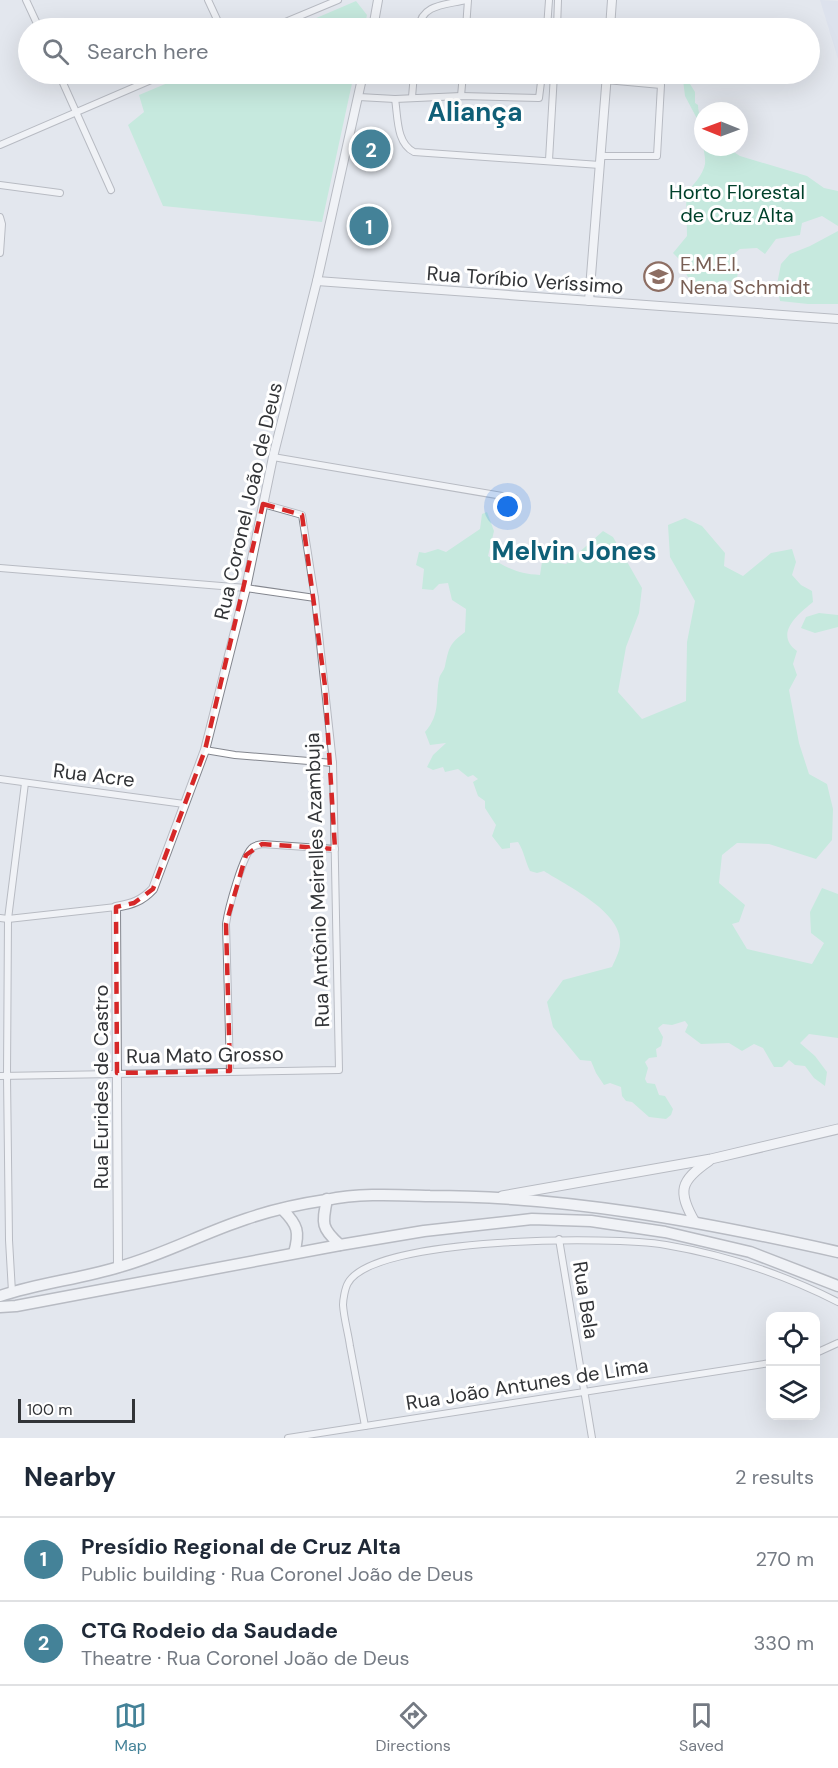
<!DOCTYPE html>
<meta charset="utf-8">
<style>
body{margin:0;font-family:"DM Sans",sans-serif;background:#f6f6f7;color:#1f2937}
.controls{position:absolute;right:18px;bottom:18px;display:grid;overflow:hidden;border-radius:12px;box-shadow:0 6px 24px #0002}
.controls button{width:54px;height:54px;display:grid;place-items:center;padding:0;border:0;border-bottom:2px solid #e0e1e3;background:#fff;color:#1f2937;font:30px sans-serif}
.compass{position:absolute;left:694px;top:102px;width:54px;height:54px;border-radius:50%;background:#fff;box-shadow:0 6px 24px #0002;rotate:271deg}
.scale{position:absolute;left:18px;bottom:15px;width:117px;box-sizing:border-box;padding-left:6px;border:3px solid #323437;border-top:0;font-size:16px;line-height:21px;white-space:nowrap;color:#323437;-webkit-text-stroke:4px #fff;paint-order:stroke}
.you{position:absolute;left:508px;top:507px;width:21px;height:21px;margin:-15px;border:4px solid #fff;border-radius:50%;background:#1a73e8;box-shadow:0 0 0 9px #1a73e833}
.badge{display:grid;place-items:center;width:39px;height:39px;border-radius:50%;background:#448298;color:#fff;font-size:20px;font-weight:700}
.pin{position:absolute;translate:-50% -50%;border:3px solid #fff;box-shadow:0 2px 6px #0006}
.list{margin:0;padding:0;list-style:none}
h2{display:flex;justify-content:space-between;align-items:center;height:78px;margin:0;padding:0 24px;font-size:26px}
h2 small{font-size:20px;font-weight:400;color:#747a83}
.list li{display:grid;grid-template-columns:39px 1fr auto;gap:18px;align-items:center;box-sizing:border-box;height:84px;padding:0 24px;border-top:2px solid #e0e1e3}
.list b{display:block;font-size:22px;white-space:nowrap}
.list p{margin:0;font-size:20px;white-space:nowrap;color:#747a83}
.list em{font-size:20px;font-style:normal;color:#747a83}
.icon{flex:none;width:33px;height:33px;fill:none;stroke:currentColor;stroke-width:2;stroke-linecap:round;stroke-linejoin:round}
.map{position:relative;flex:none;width:838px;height:1438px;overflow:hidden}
.search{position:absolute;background:#fff;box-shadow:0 6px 24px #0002;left:18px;right:18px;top:18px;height:66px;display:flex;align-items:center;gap:15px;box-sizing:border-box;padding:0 21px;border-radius:33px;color:#747a83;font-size:22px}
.sheet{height:246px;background:#fff}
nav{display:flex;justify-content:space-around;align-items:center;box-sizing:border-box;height:84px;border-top:2px solid #e0e1e3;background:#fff;font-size:16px;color:#747a83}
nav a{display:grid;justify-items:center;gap:3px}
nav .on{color:#448298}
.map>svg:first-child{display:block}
</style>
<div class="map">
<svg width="838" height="1438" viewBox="0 0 838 1438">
<rect width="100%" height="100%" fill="#e3e7ee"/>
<polygon fill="#d5dcea" points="820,0 838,1 838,59"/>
<g fill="#a2ebc9">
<polygon points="356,1 367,15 364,28 293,28"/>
<polygon points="189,74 354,74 322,222 163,206 128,125 144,112 139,95"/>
<path d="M680,74L686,75L691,80L690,84L695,92V103L698,105C698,114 703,121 703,130L685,96L683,80Z"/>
<path d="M703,139V147H726L740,156L807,176L824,188L838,191V226L822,216L802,223L800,235L776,239L765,254L757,248L740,249L730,257L738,272L736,283L725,280L716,285L707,294L687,276L684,264L673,253L687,236L686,193C693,185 703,175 705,164C706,156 702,147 703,139Z"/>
<polygon points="838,231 838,304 808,304 780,301 777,284 781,264 790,254 810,246"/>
<path d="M487,512L494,531L488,556C506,568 519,574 540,575L543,555L552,562L566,564L603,531L613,537L642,588L639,613L626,647L618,692L642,719L686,701L687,642L695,601L670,557L668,525L685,518L702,526L725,553L724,566L743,576L771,553L792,549L796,562L792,575L801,585L812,591L813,602C797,615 774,634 797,651L793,664L797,675L789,690L799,743L809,774L827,784L833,809L832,840L816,859L769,844L737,843L722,855L719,883L745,905L739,922L732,924L747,949L812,964L824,943L811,933L810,912L822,888L838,894V1038L809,1034L800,1043L815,1056L827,1072L825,1086L814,1078L805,1066L795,1065L789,1060L782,1067H774L763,1048L754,1044L742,1051L729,1043L701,1044L685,1032L688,1025L685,1021L672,1025L663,1024L658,1028L663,1037L661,1046L656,1049L657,1057L649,1058L645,1062L648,1068L645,1079L647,1083L655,1084L659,1095L665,1096L673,1109L671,1115L666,1119L649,1117L632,1102L626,1101L622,1096L621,1087L610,1083L604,1085L596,1073L591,1061L580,1060L553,1027L547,1002L563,980L612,967C615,960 620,951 620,944C623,912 567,886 544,871L537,873L530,871C525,861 524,851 518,842L510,843V848L502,849L492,836L496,825L485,808V801L478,796L473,782L478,779L473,775L468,777L458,769L445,772L443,767L433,770L427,767L433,755L446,743L430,745L425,732C441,713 435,700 439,679C440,674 444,671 445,666C449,648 449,644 465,632L466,609L452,600L448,583L439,584L433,590L422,589L424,569L416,565L419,552L425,553L438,549L446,552L480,529L482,514Z"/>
<polygon points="819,613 838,615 838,627 815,633 801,628 806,617"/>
</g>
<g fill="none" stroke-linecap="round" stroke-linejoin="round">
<defs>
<g id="minor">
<polyline points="26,0 39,28"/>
<polyline points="208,0 221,28"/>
<polyline points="271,28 338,0"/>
<path d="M419,28C421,4 446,5 466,0"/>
<polyline points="466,28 468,0"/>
<polyline points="547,28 549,0"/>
<polyline points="557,28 558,0"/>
<polyline points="59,74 111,190"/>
<polyline points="461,96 463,74"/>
<polyline points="359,97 395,99 461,96 539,98 542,74"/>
<polyline points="412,97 414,74"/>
<path d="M395,99C398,117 396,143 414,152L600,165"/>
<polyline points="0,145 165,74"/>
<polyline points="601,156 657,156 661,85 606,80"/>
<polyline points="549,160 554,74"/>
<polyline points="0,185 60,193"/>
<polyline points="0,217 2,224 0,253"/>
<polyline points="273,457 514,498"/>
<polyline points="0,568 246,588 315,598"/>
<polyline points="205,750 235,755 333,763"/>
<polyline points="0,779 184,804"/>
<polyline points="0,918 8,919 116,907"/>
<path d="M230,1071L226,924C228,910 243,853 253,847C256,845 259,845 262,844L335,849"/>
<polyline points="0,1076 339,1070 333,763 315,598 302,515 263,504"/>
<polyline points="559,1239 592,1438"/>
<polyline points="12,1292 9,1240 7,1076 8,919 25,783"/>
<polyline points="816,1353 838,1343"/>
<path d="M365,1426C360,1399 355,1372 350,1346C348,1332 344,1319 343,1305C343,1300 345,1288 348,1283C374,1236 615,1236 666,1245C725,1255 785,1275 838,1302"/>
<polyline points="288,1438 770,1363"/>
</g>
<g id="tertiary">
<polyline points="373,28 378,0"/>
<polyline points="610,28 612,0"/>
<polyline points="317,281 838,319"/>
<polyline points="589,301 607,74"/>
<path d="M118,1268L116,907C132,904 142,901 153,889L205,750L246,588L273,457L317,281L363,74"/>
</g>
<g id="secondary">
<polyline points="502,1196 711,1159 838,1129"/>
<path d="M695,1222C677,1191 680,1181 709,1161"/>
</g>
<g id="primary">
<path d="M327,1199C322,1224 321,1228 340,1245"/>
<path d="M282,1209C298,1225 300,1232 294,1253"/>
<path d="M0,1296C39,1283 80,1279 119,1267C163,1255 203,1233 246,1219C272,1210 299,1204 326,1200C360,1193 395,1195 430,1196C567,1196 704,1222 838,1252"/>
<polyline points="0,1307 16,1306 340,1245 424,1231 532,1219 591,1221 665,1232 750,1252 838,1286"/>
</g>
</defs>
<use href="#minor" stroke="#83868e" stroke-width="8"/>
<use href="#tertiary" stroke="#83868e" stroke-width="10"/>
<use href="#secondary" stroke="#83868e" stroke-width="11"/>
<use href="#primary" stroke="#83868e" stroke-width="13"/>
<use href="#minor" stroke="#fff" stroke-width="6"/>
<use href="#tertiary" stroke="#fff" stroke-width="8"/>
<use href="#secondary" stroke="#fff" stroke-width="9"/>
<use href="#primary" stroke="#fff" stroke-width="10"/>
</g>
<path d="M0 0H838V1438H0ZM263,504L302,515L325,686L335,849L262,844L246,855L226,924L230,1071L117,1073L116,907L134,903L153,889L205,750Z" fill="#e3e7ee" fill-opacity=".55" fill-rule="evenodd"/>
<path fill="none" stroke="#d62828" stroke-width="4.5" stroke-dasharray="12 8" stroke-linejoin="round" d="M263,504L302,515L325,686L335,849L262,844L246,855L226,924L230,1071L117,1073L116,907L134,903L153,889L205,750Z"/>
<defs>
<symbol id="school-ring" viewBox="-11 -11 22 22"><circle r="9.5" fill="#fff" stroke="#8d6e63" stroke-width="1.5"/><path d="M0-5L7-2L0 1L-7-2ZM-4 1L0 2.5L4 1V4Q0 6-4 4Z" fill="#8d6e63"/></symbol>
</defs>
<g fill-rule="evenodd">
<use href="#school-ring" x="642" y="260" width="33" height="33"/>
</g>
<g text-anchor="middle" stroke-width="6" stroke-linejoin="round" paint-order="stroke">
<g font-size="20" fill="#00412b" stroke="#fff">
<text x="737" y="199">Horto Florestal<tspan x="737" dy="23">de Cruz Alta</tspan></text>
</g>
<g font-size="20" fill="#785e54" stroke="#fff" text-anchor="start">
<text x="680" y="271">E.M.E.I.<tspan x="680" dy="23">Nena Schmidt</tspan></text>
</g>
<g font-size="20" fill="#323437" stroke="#fff">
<text transform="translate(525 280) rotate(4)" y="7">Rua Toríbio Veríssimo</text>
<text transform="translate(248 501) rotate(-77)" y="7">Rua Coronel João de Deus</text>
<text transform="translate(94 775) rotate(7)" y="7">Rua Acre</text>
<text transform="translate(317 880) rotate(-92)" y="7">Rua Antônio Meirelles Azambuja</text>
<text transform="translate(205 1055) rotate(-1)" y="7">Rua Mato Grosso</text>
<text transform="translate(101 1087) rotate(-90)" y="7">Rua Eurides de Castro</text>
<text transform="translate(586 1300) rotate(81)" y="7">Rua Bela</text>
<text transform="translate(527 1384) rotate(-9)" y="7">Rua João Antunes de Lima</text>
</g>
<g font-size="26" font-weight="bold" fill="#0f5f77" stroke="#fff">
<text x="475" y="121">Aliança</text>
<text x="574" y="560">Melvin Jones</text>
</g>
</g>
</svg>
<div class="controls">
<button><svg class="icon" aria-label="locate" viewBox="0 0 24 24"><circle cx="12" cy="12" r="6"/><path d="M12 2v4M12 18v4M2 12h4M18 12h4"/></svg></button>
<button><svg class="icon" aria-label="layers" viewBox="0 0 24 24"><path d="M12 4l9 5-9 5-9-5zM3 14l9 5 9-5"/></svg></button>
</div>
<svg class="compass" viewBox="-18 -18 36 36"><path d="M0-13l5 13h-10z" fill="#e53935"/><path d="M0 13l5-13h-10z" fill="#747a83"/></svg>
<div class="scale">100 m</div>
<div class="you"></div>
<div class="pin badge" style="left:369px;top:226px">1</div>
<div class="pin badge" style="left:371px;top:149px">2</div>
<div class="search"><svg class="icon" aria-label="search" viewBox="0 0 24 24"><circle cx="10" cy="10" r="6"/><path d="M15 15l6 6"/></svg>Search here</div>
</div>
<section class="sheet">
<h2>Nearby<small>2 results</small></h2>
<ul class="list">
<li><span class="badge">1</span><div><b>Presídio Regional de Cruz Alta</b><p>Public building · Rua Coronel João de Deus</p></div><em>270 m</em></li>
<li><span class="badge">2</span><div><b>CTG Rodeio da Saudade</b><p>Theatre · Rua Coronel João de Deus</p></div><em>330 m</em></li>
</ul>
</section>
<nav>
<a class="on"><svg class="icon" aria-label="map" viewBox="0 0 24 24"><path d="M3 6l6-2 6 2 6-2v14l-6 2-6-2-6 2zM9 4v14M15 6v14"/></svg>Map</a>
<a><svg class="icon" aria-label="directions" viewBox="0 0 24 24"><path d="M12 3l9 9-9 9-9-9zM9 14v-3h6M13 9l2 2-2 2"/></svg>Directions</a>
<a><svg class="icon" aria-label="saved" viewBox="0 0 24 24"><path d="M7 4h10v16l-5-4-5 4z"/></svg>Saved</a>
</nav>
